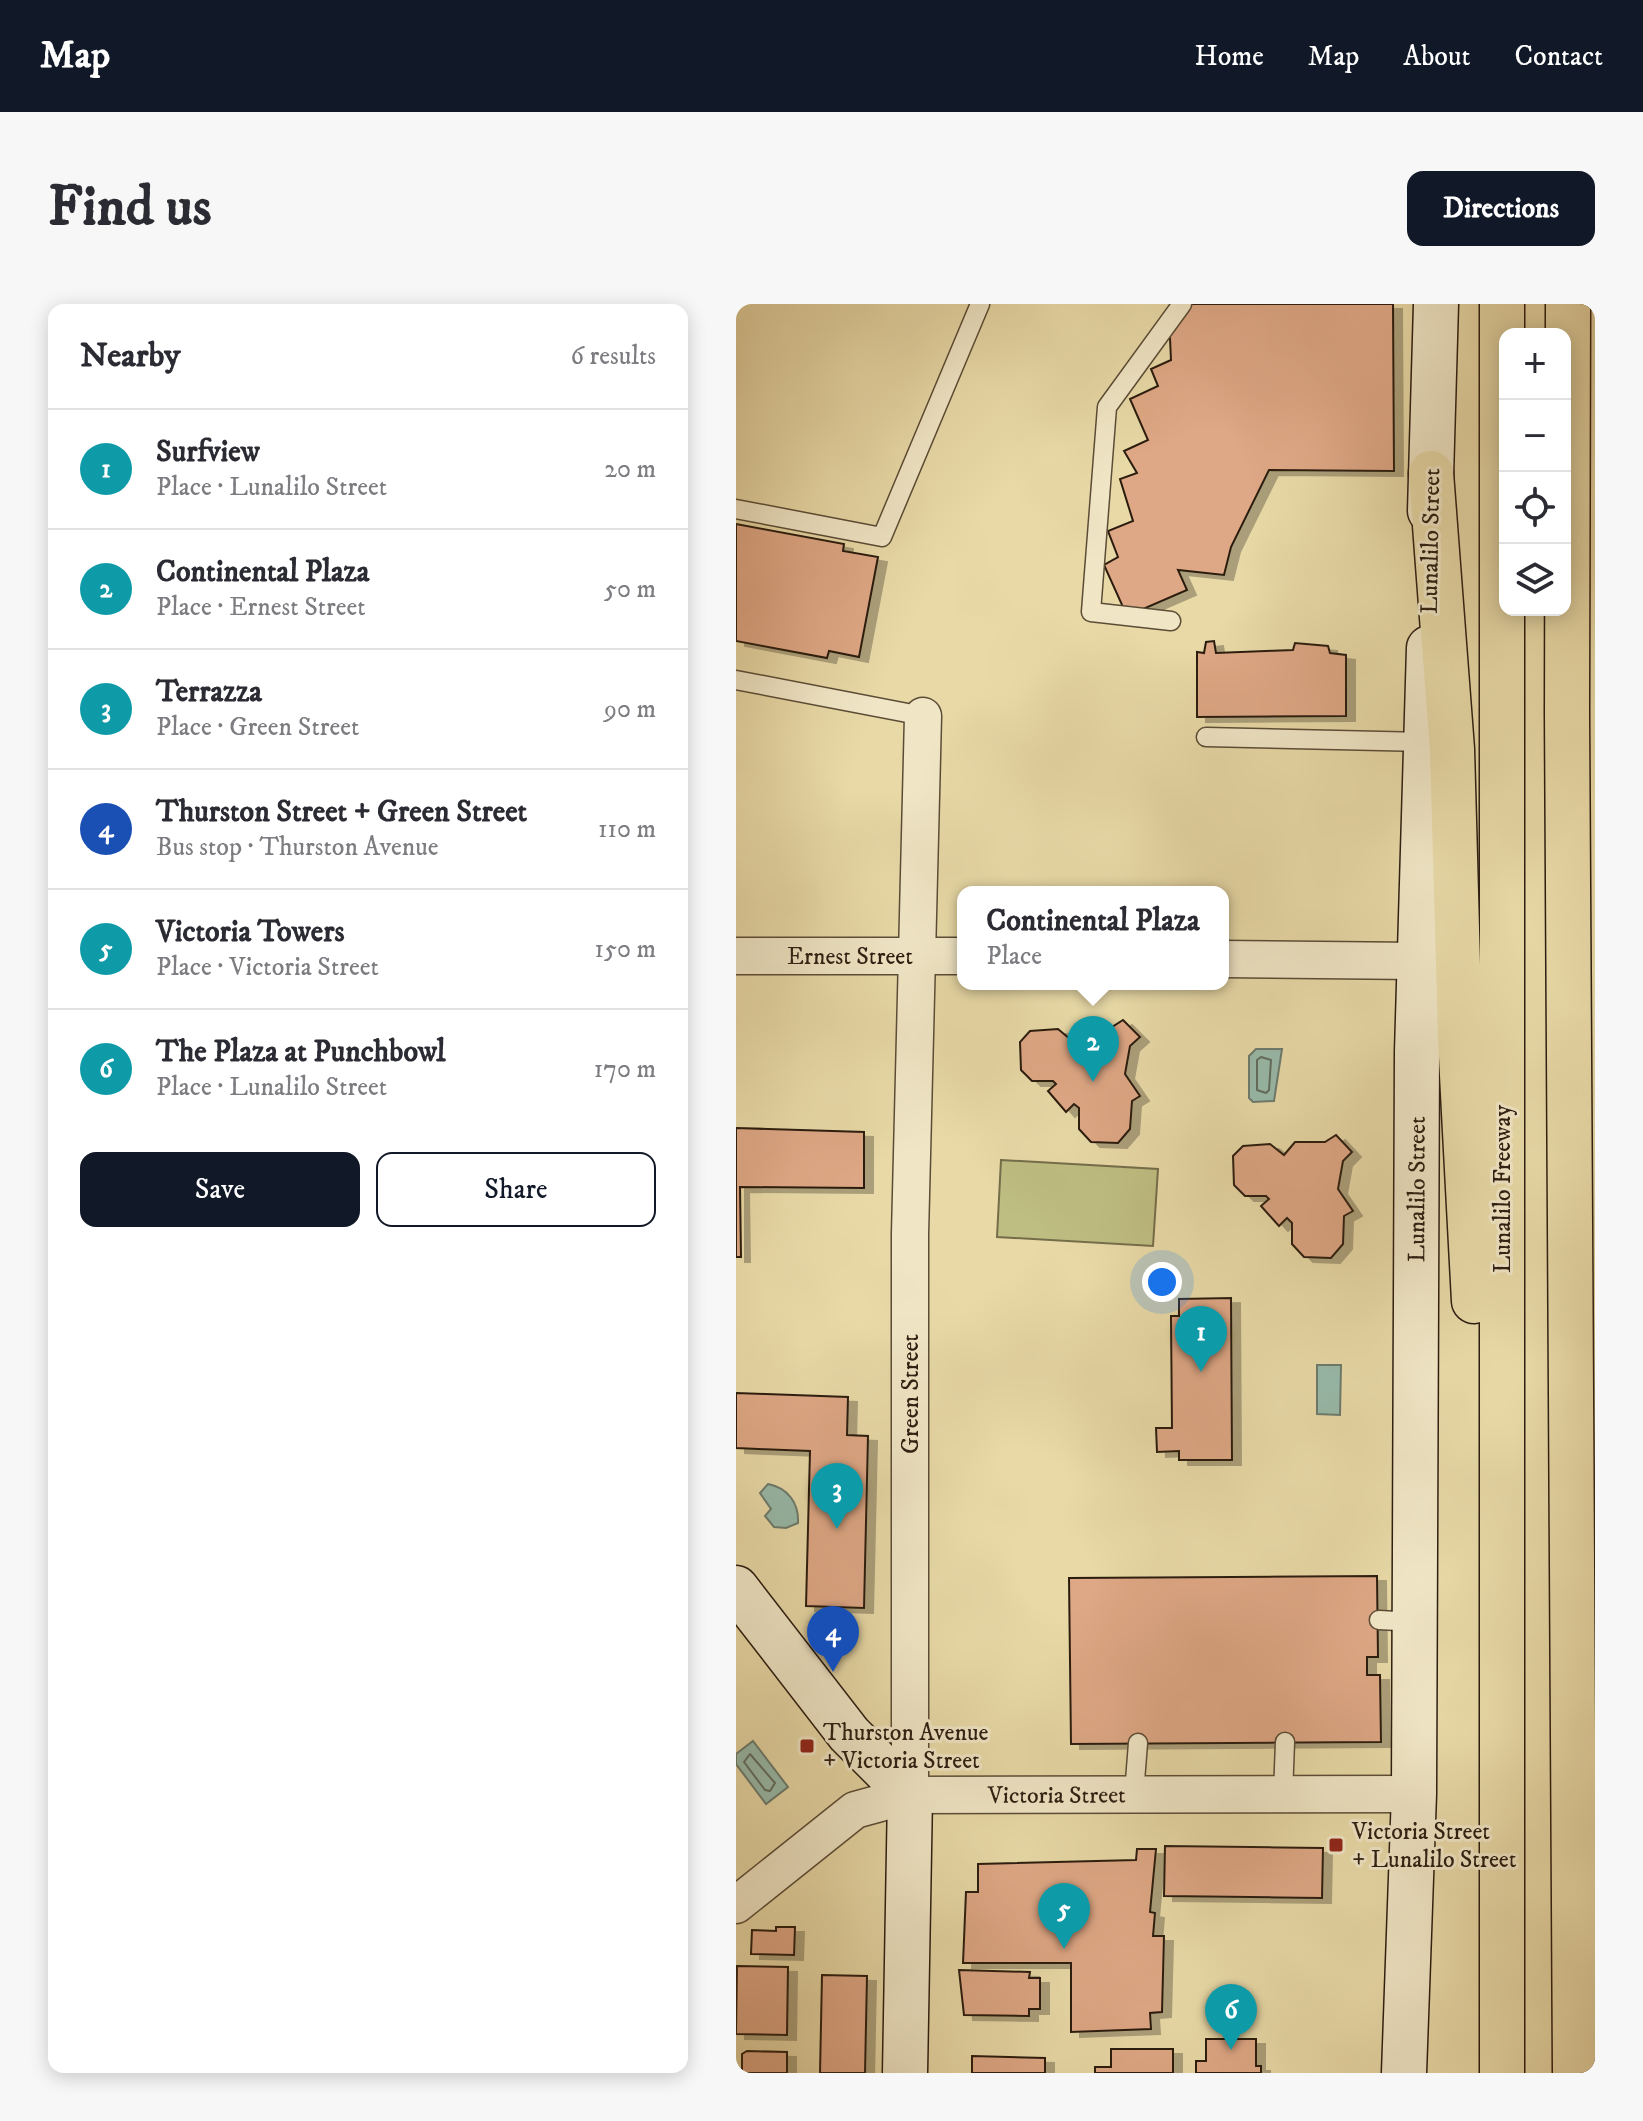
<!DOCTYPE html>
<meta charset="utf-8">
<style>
body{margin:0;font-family:"IM FELL DW Pica",serif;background:#f7f7f7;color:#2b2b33}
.controls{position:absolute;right:24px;top:24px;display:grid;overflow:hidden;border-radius:16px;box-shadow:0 4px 20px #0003}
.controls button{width:72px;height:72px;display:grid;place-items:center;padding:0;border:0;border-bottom:2px solid #e1e1e2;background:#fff;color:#2b2b33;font:40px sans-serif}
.you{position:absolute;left:426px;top:978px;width:28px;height:28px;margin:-20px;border:6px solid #fff;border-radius:50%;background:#1a73e8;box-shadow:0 0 0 12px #1a73e833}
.badge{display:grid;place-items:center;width:52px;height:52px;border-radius:50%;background:#111827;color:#fff;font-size:26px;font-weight:700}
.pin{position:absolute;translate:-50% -66px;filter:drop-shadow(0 2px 4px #0008)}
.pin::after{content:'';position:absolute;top:42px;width:28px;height:24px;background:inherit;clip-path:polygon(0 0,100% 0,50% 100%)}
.popup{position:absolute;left:221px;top:582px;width:272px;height:104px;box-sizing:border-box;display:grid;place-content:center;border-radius:16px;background:#fff;filter:drop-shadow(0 2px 6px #0005);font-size:26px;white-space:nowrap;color:#7c7c81}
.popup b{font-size:30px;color:#2b2b33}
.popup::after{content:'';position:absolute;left:50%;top:100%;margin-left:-16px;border:16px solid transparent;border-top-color:#fff}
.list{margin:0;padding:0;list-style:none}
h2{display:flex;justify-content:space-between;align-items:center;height:104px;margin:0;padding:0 32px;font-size:34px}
h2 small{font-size:26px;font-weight:400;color:#7c7c81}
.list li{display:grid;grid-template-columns:52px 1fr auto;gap:24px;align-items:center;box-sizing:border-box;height:120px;padding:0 32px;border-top:2px solid #e1e1e2}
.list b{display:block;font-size:30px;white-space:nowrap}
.list p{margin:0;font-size:26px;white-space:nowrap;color:#7c7c81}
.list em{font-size:26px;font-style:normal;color:#7c7c81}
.actions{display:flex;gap:16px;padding:24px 32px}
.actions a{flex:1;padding:18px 0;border:2px solid #111827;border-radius:16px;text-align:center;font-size:28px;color:#111827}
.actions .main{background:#111827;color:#fff}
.icon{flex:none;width:44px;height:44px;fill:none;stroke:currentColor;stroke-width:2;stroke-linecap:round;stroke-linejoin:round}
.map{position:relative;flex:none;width:859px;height:1769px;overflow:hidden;border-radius:16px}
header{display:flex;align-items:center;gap:48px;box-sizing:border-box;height:112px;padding:0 40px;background:#111827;color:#fff}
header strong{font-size:38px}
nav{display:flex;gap:44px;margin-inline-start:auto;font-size:28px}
.intro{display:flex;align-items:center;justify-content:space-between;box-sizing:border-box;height:192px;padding:0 48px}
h1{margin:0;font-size:56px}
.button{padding:20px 36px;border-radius:16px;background:#111827;color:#fff;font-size:28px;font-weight:700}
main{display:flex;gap:48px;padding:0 48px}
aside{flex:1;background:#fff;border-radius:16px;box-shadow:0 4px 20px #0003}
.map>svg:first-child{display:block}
</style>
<header>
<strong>Map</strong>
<nav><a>Home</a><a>Map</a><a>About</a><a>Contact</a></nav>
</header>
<div class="intro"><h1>Find us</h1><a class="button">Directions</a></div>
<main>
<aside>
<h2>Nearby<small>6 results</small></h2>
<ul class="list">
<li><span class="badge" style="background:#0f9aa8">1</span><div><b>Surfview</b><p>Place · Lunalilo Street</p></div><em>20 m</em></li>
<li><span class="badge" style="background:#0f9aa8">2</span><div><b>Continental Plaza</b><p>Place · Ernest Street</p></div><em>50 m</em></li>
<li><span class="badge" style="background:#0f9aa8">3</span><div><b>Terrazza</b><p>Place · Green Street</p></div><em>90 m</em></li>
<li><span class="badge" style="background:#1a4fb4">4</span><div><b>Thurston Street + Green Street</b><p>Bus stop · Thurston Avenue</p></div><em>110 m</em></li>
<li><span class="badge" style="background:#0f9aa8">5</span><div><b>Victoria Towers</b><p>Place · Victoria Street</p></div><em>150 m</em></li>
<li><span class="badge" style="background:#0f9aa8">6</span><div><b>The Plaza at Punchbowl</b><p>Place · Lunalilo Street</p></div><em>170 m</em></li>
</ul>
<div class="actions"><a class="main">Save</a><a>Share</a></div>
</aside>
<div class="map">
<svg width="859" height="1769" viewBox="0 0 859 1769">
<defs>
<filter id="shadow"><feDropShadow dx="9" dy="5" stdDeviation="0" flood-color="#0004"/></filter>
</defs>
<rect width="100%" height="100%" fill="#e8d9a7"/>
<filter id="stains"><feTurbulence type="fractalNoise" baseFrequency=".0025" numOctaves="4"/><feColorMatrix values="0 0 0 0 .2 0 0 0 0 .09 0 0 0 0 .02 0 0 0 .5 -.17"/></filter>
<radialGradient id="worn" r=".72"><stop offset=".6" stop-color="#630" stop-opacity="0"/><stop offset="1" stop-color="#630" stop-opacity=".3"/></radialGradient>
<polygon fill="#bebd82" stroke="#756d4a" stroke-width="2" points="265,856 422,865 417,942 261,933"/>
<g fill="#97baaa" stroke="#6c7b6d" stroke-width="2">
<polygon points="520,745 546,745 538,797 517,798 513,794 513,752"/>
<polygon points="581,1061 605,1061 604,1111 581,1110"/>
<path d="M32,1180C52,1184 63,1199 62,1219L50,1224L38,1223L29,1212L35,1205L24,1189Z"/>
<polygon points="17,1437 52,1483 30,1500 0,1460 0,1450"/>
</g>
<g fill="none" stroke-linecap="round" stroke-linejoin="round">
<g stroke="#626c5e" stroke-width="2">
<polygon points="525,753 535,756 533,786 530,789 521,786 521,756"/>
<polygon points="14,1450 39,1479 34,1487 29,1486 8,1458"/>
</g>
</g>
<g fill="#dea785" stroke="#2c1d11" stroke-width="2" filter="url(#shadow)">
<polygon points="439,0 657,0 658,167 533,166 495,243 488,271 442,266 451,286 391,312 368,261 382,253 372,227 397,217 384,175 401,169 388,147 412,136 394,95 422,82 415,65 435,56 433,12"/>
<polygon points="0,220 108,240 107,247 142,253 123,353 93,347 91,354 0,337"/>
<polygon points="478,337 480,349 557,346 559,339 592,342 594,349 610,351 610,412 461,413 461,348 468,349 470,338"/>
<polygon points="387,716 404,733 394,742 389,770 404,792 396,797 394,825 382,839 355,838 343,825 343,804 338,800 330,808 312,787 320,780 317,777 296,777 285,766 284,738 294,727 322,725 335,736 347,724 376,723"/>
<polygon points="0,824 128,828 128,884 4,883 5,953 0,953"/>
<polygon points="600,831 616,848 607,857 602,885 617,907 608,912 607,940 595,954 568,953 556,940 556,919 551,914 543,922 525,902 533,895 530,892 509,892 498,881 497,852 507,842 534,840 548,851 559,838 589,838"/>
<polygon points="495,994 496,1156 443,1156 443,1147 421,1148 420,1124 436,1124 435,1012 443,1012 443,995"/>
<polygon points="0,1089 112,1093 111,1131 132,1132 128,1304 70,1302 74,1147 0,1144"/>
<polygon points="641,1272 642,1353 631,1353 631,1371 644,1371 645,1438 335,1440 333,1274"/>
<polygon points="429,1542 587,1544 586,1594 428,1592"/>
<polygon points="401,1545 420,1545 414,1608 419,1609 417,1632 428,1632 426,1708 414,1709 415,1725 335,1728 335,1659 227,1659 230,1588 242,1588 242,1560 400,1556"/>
<polygon points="40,1623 59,1623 58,1651 15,1650 16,1626 40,1627"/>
<polygon points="1,1662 52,1663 51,1731 0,1730"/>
<polygon points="223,1666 294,1668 293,1674 304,1674 304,1705 293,1705 293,1712 228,1711"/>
<polygon points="86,1671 131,1672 129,1769 84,1769"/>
<polygon points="470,1735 520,1735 520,1762 525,1762 525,1769 460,1769 460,1757 470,1757"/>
<polygon points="375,1745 437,1745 437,1769 359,1769 359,1763 375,1763"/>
<polygon points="11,1747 51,1748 51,1769 6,1769 6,1750"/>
<polygon points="236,1752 309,1754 309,1769 236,1769"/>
</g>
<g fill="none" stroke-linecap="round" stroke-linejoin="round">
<defs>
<g id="lane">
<polyline points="0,205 146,233 244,0"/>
<polyline points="435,317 355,308 371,103 446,0"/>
<polyline points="0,376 187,412"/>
<polyline points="470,433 689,438"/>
<polyline points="643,1316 680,1318"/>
<polyline points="398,1490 402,1439"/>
<polyline points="547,1490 549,1438"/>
</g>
<g id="street">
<path id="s1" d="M0,652H227"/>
<polyline points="487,655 682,657"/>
<polyline points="174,1491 174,930 187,412"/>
<path id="s2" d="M0,1601L119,1506L174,1491L678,1490"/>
</g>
<g id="secondary">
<polyline points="694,207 700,0"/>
<polyline points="0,1284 113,1430 174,1491 169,1769"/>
<path id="s3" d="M668,1769L678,1490L681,748L693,344"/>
</g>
<g id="highway">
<polyline points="832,0 831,409 839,1769"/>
<polyline points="695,169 716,445 724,733 738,997"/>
<polyline points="766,1769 766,0"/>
</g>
</defs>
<use href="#lane" stroke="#5b4c36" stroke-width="21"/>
<use href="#street" stroke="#5b4c36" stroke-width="39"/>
<use href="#secondary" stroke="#2c1d11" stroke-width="47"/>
<use href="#highway" stroke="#2c1d11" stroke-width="47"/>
<use href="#lane" stroke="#f0e6c6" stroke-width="18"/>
<use href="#street" stroke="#f0e6c6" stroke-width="36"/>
<use href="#secondary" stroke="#f0e6c6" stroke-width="44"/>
<use href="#highway" stroke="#e8d9a7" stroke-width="44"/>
</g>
<g fill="#8f2418" stroke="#f0e6c6" stroke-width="3">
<rect x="63" y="1434" width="16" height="16" rx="4"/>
<rect x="592" y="1533" width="16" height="16" rx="4"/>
</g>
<g text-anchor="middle" stroke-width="6" stroke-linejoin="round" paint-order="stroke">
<g font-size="24" fill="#2c1d11" stroke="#f0e6c6">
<text transform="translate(694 237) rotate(-89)" y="8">Lunalilo Street</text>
<text dy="8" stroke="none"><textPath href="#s1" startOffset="114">Ernest Street</textPath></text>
<text dy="8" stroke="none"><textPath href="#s3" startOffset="884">Lunalilo Street</textPath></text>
<text transform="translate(766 885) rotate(-90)" y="8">Lunalilo Freeway</text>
<text transform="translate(174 1090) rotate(-90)" y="8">Green Street</text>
<text dy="8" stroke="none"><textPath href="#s2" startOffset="356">Victoria Street</textPath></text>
</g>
<g font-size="24" fill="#2c1d11" stroke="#f0e6c6" text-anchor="start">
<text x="87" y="1436">Thurston Avenue<tspan x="87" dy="28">+ Victoria Street</tspan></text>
<text x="616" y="1535">Victoria Street<tspan x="616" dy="28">+ Lunalilo Street</tspan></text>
</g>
</g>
<rect width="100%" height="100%" filter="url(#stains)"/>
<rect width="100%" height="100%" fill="url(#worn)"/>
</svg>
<div class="controls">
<button>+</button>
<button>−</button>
<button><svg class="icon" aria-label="locate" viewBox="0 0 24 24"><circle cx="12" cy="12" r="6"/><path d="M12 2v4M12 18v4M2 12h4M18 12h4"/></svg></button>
<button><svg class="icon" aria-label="layers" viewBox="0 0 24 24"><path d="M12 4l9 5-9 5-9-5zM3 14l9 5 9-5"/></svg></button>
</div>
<div class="you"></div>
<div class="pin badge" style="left:465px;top:1068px;background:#0f9aa8">1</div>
<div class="pin badge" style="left:357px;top:778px;background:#0f9aa8">2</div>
<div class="popup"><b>Continental Plaza</b>Place</div>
<div class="pin badge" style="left:101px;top:1225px;background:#0f9aa8">3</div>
<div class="pin badge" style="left:97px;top:1368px;background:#1a4fb4">4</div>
<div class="pin badge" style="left:328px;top:1645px;background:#0f9aa8">5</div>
<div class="pin badge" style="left:495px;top:1746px;background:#0f9aa8">6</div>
</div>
</main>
